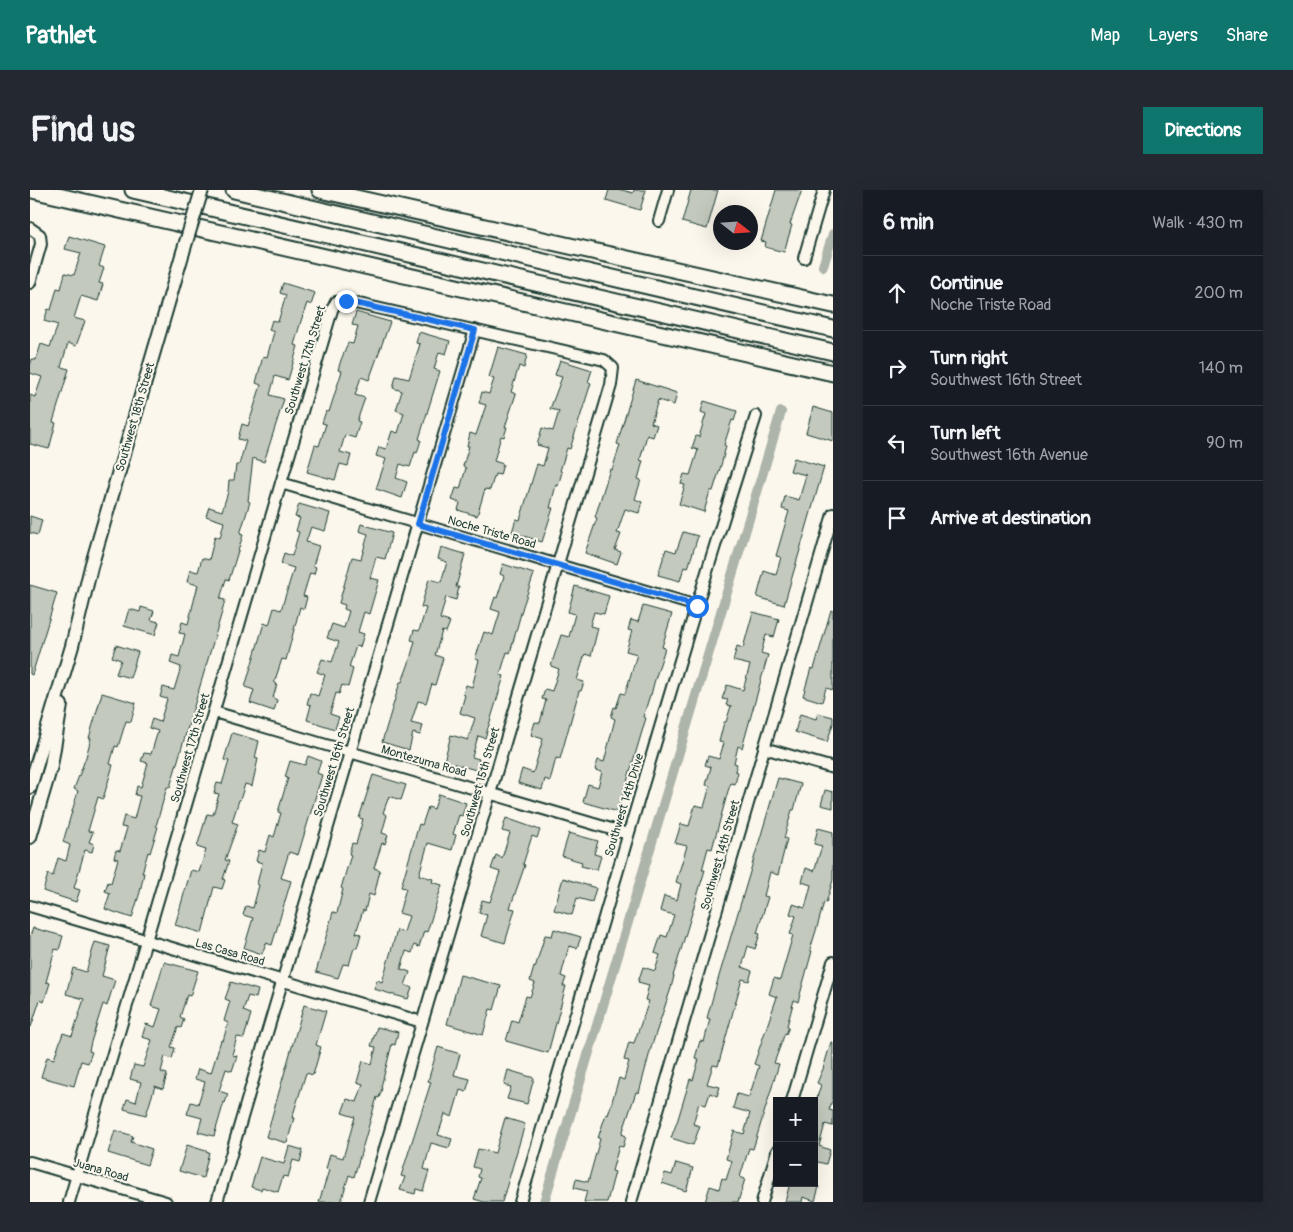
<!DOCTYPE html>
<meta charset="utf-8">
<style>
body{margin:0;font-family:Pangolin,sans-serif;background:#242831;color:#f1f3f6}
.controls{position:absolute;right:15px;bottom:15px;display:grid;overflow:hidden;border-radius:0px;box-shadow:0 5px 20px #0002}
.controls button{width:45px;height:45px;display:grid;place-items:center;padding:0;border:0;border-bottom:1px solid #363941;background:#171b24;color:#f1f3f6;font:25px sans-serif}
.compass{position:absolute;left:683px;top:15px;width:45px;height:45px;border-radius:50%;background:#171b24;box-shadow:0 5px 20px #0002;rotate:107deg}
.stop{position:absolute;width:15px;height:15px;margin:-11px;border:4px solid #1a73e8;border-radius:50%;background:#fff}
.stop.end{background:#1a73e8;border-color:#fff;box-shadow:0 1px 5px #0008}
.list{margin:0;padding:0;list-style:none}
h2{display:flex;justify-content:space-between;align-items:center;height:65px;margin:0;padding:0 20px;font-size:21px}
h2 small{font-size:16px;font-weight:400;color:#9ea1a6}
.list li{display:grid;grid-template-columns:32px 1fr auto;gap:15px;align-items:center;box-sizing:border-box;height:75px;padding:0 20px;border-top:1px solid #363941}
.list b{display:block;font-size:19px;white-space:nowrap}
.list p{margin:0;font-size:16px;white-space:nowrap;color:#9ea1a6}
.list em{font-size:16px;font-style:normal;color:#9ea1a6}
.icon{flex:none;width:28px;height:28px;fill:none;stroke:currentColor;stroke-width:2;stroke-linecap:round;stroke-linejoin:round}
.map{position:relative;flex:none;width:803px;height:1012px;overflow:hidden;border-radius:0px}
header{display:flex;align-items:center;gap:30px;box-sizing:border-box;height:70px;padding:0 25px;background:#0f766e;color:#fff}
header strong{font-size:24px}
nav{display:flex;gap:28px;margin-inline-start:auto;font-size:18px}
.intro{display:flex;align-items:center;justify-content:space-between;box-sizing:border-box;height:120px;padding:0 30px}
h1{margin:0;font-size:35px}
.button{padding:12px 22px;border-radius:0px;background:#0f766e;color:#fff;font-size:18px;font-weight:700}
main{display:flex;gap:30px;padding:0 30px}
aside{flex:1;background:#171b24;border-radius:0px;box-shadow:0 5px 20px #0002}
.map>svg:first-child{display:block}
</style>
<header>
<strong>Pathlet</strong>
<nav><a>Map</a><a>Layers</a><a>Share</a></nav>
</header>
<div class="intro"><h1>Find us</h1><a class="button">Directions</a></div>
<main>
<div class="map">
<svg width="803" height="1012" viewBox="0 0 803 1012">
<rect width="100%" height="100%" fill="#fbf7ec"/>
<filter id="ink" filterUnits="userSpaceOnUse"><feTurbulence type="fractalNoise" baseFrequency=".02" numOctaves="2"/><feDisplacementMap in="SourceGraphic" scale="10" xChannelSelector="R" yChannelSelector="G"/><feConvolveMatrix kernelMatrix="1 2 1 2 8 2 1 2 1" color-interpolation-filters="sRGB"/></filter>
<g filter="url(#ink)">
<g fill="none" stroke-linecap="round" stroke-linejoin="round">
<g stroke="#adb4aa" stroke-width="10">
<polyline points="793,76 803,44"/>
<polyline points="514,1012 751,222"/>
</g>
</g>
<g fill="#c4c9be" stroke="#1f3d34">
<polygon points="579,0 592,0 603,3 604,0 616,0 610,20 576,10"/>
<polygon points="661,0 688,0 677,39 652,32"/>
<polygon points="746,0 772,0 760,34 762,35 754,62 735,57 736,52 731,51"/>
<polygon points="39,46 75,57 69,76 74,78 69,93 73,94 68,111 51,106 44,128 55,131 46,156 38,153 31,177 39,179 23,232 26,233 19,259 0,254 0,205 5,207 12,187 0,183 0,176 2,169 6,170 11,154 20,157 28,135 14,131 18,119 21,120 27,98 31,99 35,83 44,85 51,63 35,59"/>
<polygon points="253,93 285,103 281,115 277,113 271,131 264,155 268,156 258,190 245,186 240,205 254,209 234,272 223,268 218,311 220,312 210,344 213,345 199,390 196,389 190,409 195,410 192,422 140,597 137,597 126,636 128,637 120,663 118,662 112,683 114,683 110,702 102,728 75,719 80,703 75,701 78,692 81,693 88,669 84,668 86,660 90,661 97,638 91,637 94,626 104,629 110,606 105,605 107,596 111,597 118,573 111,571 114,563 121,564 128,541 119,538 122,529 130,532 137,509 130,507 133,497 144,500 151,477 140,473 142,465 149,467 155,444 149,443 152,432 158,434 168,395 157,392 160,380 168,382 172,368 179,370 185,346 190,348 194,332 176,326 179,317 192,321 198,302 199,290 204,290 206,275 209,275 216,251 208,249 212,234 218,236 231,195 226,193 233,166 237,167 244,142 239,140 242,130 248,132 256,105 250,103"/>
<polygon points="326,122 360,132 339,190 331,187 325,205 335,208 327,231 330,232 325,248 315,245 310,262 321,265 318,276 310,274 305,290 277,282 285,255 289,256 296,234 292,233 296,221 299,222 312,181 308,180 311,170 318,153 323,154 328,136 322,135"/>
<polygon points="389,142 420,151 416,164 409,162 404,179 410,181 389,249 391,250 387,263 385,262 380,277 370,274 366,288 377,292 372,308 346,299 356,269 346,266 349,257 356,259 362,241 368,243 374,223 366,220 372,201 363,198 366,186 379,189 390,154 386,153"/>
<polygon points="468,157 497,165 494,178 489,176 481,202 486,204 475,237 477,237 474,247 471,246 464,271 473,274 470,285 465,284 460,300 455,299 447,326 428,320 430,313 422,310 426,298 430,299 436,278 433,276 439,256 437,256 440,243 446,245 456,215 449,213 452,202 459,204 464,189 459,187"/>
<polygon points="530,170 562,180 558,192 561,193 540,259 537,258 530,281 532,282 528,296 526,295 520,318 523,318 512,352 482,342 486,329 490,330 507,274 513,276 518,258 507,255 512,238 523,241 529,221 520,219 532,187 525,185"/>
<polygon points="606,190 647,203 644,215 628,210 621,233 627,235 623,247 617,245 610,270 613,271 608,289 611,290 605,309 612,312 609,323 595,319 587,343 591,344 585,360 591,362 587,374 555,363 567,328 565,327 580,279 582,280 590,255 587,254"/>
<polygon points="674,211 707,221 704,231 702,230 694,255 696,256 692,272 683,301 680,301 674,322 649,314 655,295 651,294 654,284 660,285 668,260 662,258 666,246 669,247 676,224 671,222"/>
<polygon points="783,217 803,223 803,251 776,243"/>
<polygon points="764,268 794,277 754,415 727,407 734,381 746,385 751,367 746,366 759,321 752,319 755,306 769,310 776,285 760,281"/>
<polygon points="269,314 300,323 295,341 281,337 276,352 289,356 283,376 286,377 284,384 280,383 273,406 277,407 274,419 270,417 256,470 252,469 244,493 247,494 243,508 247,510 244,521 220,513 224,500 215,497 234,433 239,435 244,418 251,420 264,378 251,374 254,363 262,366 269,342 266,341 270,328 265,327"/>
<polygon points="0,326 12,330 8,345 0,343"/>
<polygon points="331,334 362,343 355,369 346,367 340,388 349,390 339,424 334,422 328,442 334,444 330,457 326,456 319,477 323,479 318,497 312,495 309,504 306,503 300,524 309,527 305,539 277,530 281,515 277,514 280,503 288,506 295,485 287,482 292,469 302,472 309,452 297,448 302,434 314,438 319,421 314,419 315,415 309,413 322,367 331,369 338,344 329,341"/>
<polygon points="653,342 668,346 658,378 654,377 650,391 628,385 636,359 646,362"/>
<polygon points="411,357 435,364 426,397 429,397 426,410 416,407 410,429 420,432 416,442 412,441 405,465 413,468 405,495 402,494 396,513 388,511 381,533 393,536 390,545 383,543 379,560 352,552 370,492 372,492 379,473 385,451 381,450 384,440 389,441 396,418 391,417 399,389 411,392 417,372 408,369"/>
<polygon points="473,374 504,384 493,416 480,463 477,462 470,485 474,486 455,548 448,546 442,567 449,569 446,580 414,571 421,545 438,550 445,528 430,523 435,505 433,504 436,495 442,497 449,470 445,469 454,442 463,445 470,422 461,419 465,407 467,408 474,386 470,384"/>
<polygon points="0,395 27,403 2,485 0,484"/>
<polygon points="545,396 579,406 574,424 564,422 560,436 568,438 561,466 555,464 547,490 554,492 551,501 549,501 530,569 526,568 520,591 515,589 512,600 488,593 492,579 503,583 513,549 501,545 505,532 510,533 516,510 512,509 515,499 522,501 529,479 521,476 531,445 539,447 545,424 538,422"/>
<polygon points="613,416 642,424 632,457 635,458 624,493 621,505 620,505 613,527 616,528 588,622 553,612 558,594 568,597 572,582 565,580 568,570 574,572 585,529 581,527 584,517 586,518 591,503 595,504 607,464 596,461 602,441 598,440 601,430 608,432"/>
<polygon points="111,417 124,421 121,430 129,432 125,445 94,436 99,419 110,422"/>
<polygon points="801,420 803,421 803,500 796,498 792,512 773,506 781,478 784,479"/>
<polygon points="723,422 749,429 744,447 736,445 731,463 738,465 712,558 708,556 704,573 707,574 705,581 708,582 705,594 701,593 698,601 682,659 678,658 672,680 675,680 643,786 644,786 641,798 621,858 609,903 606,902 592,944 596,946 593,957 589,956 582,981 585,982 577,1012 554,1012 557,1001 544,998 546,989 558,992 570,949 568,948 576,924 578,925 589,888 594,890 599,871 594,870 599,852 604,853 619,811 615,810 619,795 608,792 613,777 625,781 630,765 625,763 631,745 637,747 644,725 630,721 634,706 647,710 651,694 646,692 657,656 645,653 651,634 659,636 665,615 674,617 680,596 676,595 681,577 675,575 678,566 689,569 694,553 689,552 694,532 696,532 701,516 696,515 698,510 692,509 697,495 713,500 720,475 703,471 707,456 713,458"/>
<polygon points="86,455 108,462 100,488 86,484 91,470 82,467"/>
<polygon points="72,503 106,513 101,532 96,531 88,557 85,556 80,574 83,575 73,609 68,607 58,641 63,642 59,652 64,654 62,662 55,660 44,698 50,700 46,712 13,701 18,684 23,686 28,668 36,671 40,655 33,652 48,601 44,599 56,567 61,548 59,548"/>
<polygon points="788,523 803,527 803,534 797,552 765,542 770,524 786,529"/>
<polygon points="202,543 229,551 225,568 228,569 222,596 215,594 210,610 209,610 202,632 208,634 195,670 199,671 193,689 195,690 192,699 184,697 172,743 145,735 161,680 169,682 176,660 167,657 177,624 183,625 189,604 184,603 187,593 192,594 199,571 194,570"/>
<polygon points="278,566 291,571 287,583 292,585 268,665 259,662 251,688 261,691 242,755 236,753 232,764 214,758 223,728 213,725 216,716 223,718 229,695 227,694 232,673 226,671 229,660 235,662 240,645 244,647 251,623 248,622 258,588 255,587 260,571 275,575"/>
<polygon points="343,585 376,595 371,610 359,606 353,623 357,625 352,643 358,645 355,654 352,653 344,678 350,680 344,706 339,704 335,721 333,720 326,743 331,744 327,758 324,758 319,775 313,774 308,788 286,782 303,722 307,723 313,699 311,698 321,665 319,664 322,653 326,654 333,629 329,628"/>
<polygon points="748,588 771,594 764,620 762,620 754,648 757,649 748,685 740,682 734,706 738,707 727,743 730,744 725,759 718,756 712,777 722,781 719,791 712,789 688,876 683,875 677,894 690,897 687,906 680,903 676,915 669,913 663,934 670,936 663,955 641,948 648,929 660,889 663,890 669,869 665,868 670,851 674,852 680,829 677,828 684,803"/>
<polygon points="795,600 803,602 803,618 791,615"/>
<polygon points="409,604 436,613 432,626 429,625 423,644 426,645 422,660 398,653 389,685 403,689 402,692 412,695 397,742 394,741 389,757 384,755 382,763 376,761 371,779 380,782 375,795 382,798 378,809 344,799 347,790 352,792 367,740 374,742 379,726 369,723 376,698 371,697 389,634 392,635 398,617 404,619"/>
<polygon points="476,628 510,640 507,648 502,646 493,674 495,675 480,718 485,719 475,753 451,746 457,725 449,723 452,710 460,712 470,682 461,679 466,665 472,668 480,643 472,641"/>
<polygon points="788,638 803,642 803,690 796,713 794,712 788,734 780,760 782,761 768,812 764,810 757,836 759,837 756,844 755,843 744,873 749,874 723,959 719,958 710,987 715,989 708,1012 675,1012 680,996 689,999 692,988 696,990 702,971 696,969 704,941 714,944 720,923 703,918 707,904 719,907 729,876 724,874 747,807 739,804 744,788 750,790 763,745 760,744 766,726 760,724 763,714 775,718 781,695 772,692 776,678 784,681 792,656 784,654"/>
<polygon points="539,643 568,651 564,664 571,666 567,680 551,676 552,672 532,666"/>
<polygon points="533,688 566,698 562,712 547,708 542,725 524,720"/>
<polygon points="3,738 33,746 29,760 25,759 16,792 20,793 14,812 10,810 1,837 0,837 0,746"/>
<polygon points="524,739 551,747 547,758 539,756 531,786 536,788 533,796 536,796 518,863 476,851 482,830 488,832 496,806 500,807 505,793 500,791 504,777 505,778 515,745 522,746"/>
<polygon points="65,752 80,756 72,786 85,790 77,816 73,814 61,852 59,861 62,862 58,873 51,871 44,896 11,887 17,867 24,869 33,843 42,846 54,809 36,804 43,778 56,782"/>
<polygon points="134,772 168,781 160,806 157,805 150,827 154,829 151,838 148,837 141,857 145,858 142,869 135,866 131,882 137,884 133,899 125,896 116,925 94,919 97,909 106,912 111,892 100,889 104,875 113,877 122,850 112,847 116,834 125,837 131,819 121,816"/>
<polygon points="430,785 471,796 464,820 460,819 453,845 417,834"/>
<polygon points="201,792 228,800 226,808 218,806 213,821 221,824 214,848 207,847 202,865 207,866 202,881 196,879 189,901 198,904 195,913 194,912 184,946 168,942 172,928 157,924 161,912 168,914 175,892 165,889 168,879 181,883 191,850 193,851 198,833 194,831 200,811 195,809"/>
<polygon points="274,815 296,821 286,855 291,857 283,885 276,883 262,928 264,928 257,953 236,947"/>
<polygon points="347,837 368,842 365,855 362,854 351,897 352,898 349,908 347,907 324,987 319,985 311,1012 289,1012 299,980 296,979 300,964 313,968 325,927 312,923 317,909 327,912 333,894 327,892 333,871 342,874 346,857 341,856"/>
<polygon points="801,852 803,852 803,908 799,920 803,921 803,936 795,934 789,956 800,960 796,974 784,971 784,916 791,895 787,893 793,879"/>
<polygon points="408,857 430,864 424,885 440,889 436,902 430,900 422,927 415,924 408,945 422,949 419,958 401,953 394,979 399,981 393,1001 386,999 385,1004 370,1000 375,987 371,986 401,892 398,891"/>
<polygon points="478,880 504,888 497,914 477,909 481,897 474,895"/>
<polygon points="475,928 495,934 472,1012 454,1012 444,1009 451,988 448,987 450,979 443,977 448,959 465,963"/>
<polygon points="85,940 103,946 101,952 122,959 117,975 78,963"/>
<polygon points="157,955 179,962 173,988 149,981"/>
<polygon points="259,956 273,960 270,972 263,970 258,987 253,986 248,1002 232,997 231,1000 221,997 230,967 254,974"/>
<polygon points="646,973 663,978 656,1001 632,993 635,983 642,985"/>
<polygon points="760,993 776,993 789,997 785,1011 773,1007 772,1012 755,1012"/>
</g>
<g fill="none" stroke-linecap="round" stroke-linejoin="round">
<defs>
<g id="minor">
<polyline points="629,31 638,0"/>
<polyline points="0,38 10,45 11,54 0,93"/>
<polyline points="774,68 794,0"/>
<polyline points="251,293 667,416"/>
<polyline points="184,522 598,644"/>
<polyline points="734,558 803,578"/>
<polyline points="0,716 392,832"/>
<polyline points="762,911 803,772"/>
<polyline points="0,972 136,1012"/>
<polyline points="39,1012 302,120 306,112 316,111 574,170 583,178 581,195 339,1012"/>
<polyline points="187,1012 445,140"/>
<path d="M490,1012C569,750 642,486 726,226"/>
<polyline points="601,1012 803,324"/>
<polyline points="732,1012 747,961"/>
</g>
<g id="major">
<polyline points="0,597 42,456 61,377 153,62"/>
<polyline points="0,647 21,576 31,515"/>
</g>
<g id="highway">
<polyline points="2,0 803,183"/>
<polyline points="103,0 803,162"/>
<polyline points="204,0 803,139"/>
<polyline points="290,0 803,115"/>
</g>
</defs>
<use href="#minor" stroke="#1f3d34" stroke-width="14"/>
<use href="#major" stroke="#1f3d34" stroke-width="16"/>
<use href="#highway" stroke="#1f3d34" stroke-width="19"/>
<use href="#minor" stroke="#fbf7ec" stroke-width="10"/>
<use href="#major" stroke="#fbf7ec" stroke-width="12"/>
<use href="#highway" stroke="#fbf7ec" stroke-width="15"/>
<defs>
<polyline id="major-bridge" points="153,62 172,0"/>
</defs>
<use href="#major-bridge" stroke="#1f3d34" stroke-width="16" stroke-linecap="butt"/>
<use href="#major-bridge" stroke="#fbf7ec" stroke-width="12"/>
</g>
</g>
<g fill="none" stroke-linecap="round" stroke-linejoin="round" filter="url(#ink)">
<polyline stroke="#1a73e8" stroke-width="6" points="316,111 445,140 388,334 667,416"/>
</g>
<g text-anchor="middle" stroke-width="4" stroke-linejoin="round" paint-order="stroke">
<g font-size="12" fill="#1f3d34" stroke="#fbf7ec">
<text transform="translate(275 170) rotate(-73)" y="4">Southwest 17th Street</text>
<text transform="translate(105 227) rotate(-74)" y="4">Southwest 18th Street</text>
<text transform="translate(462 342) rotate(16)" y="4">Noche Triste Road</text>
<text transform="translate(160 558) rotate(-74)" y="4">Southwest 17th Street</text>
<text transform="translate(394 571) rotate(16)" y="4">Montezuma Road</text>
<text transform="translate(304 572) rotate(-73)" y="4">Southwest 16th Street</text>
<text transform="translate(450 592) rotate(-74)" y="4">Southwest 15th Street</text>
<text transform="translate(594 615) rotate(-73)" y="4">Southwest 14th Drive</text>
<text transform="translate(690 665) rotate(-74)" y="4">Southwest 14th Street</text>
<text transform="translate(200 762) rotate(16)" y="4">Las Casa Road</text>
<text transform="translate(71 980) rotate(16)" y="4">Juana Road</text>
</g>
</g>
</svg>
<div class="controls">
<button>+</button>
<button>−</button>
</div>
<svg class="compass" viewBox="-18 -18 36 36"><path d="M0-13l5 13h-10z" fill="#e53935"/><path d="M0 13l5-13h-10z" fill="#9ea1a6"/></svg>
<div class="stop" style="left:667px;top:416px"></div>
<div class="stop end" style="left:316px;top:111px"></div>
</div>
<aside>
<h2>6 min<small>Walk · 430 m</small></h2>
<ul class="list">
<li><svg class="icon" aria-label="ahead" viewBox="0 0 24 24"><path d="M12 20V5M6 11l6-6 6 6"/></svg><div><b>Continue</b><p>Noche Triste Road</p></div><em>200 m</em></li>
<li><svg class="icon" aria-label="right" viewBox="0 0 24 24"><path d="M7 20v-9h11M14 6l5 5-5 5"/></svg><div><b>Turn right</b><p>Southwest 16th Street</p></div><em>140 m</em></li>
<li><svg class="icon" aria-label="left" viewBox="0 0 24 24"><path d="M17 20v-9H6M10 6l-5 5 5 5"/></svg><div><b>Turn left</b><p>Southwest 16th Avenue</p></div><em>90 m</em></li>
<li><svg class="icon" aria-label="arrive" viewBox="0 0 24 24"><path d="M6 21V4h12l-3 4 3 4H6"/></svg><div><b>Arrive at destination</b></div></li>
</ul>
</aside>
</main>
